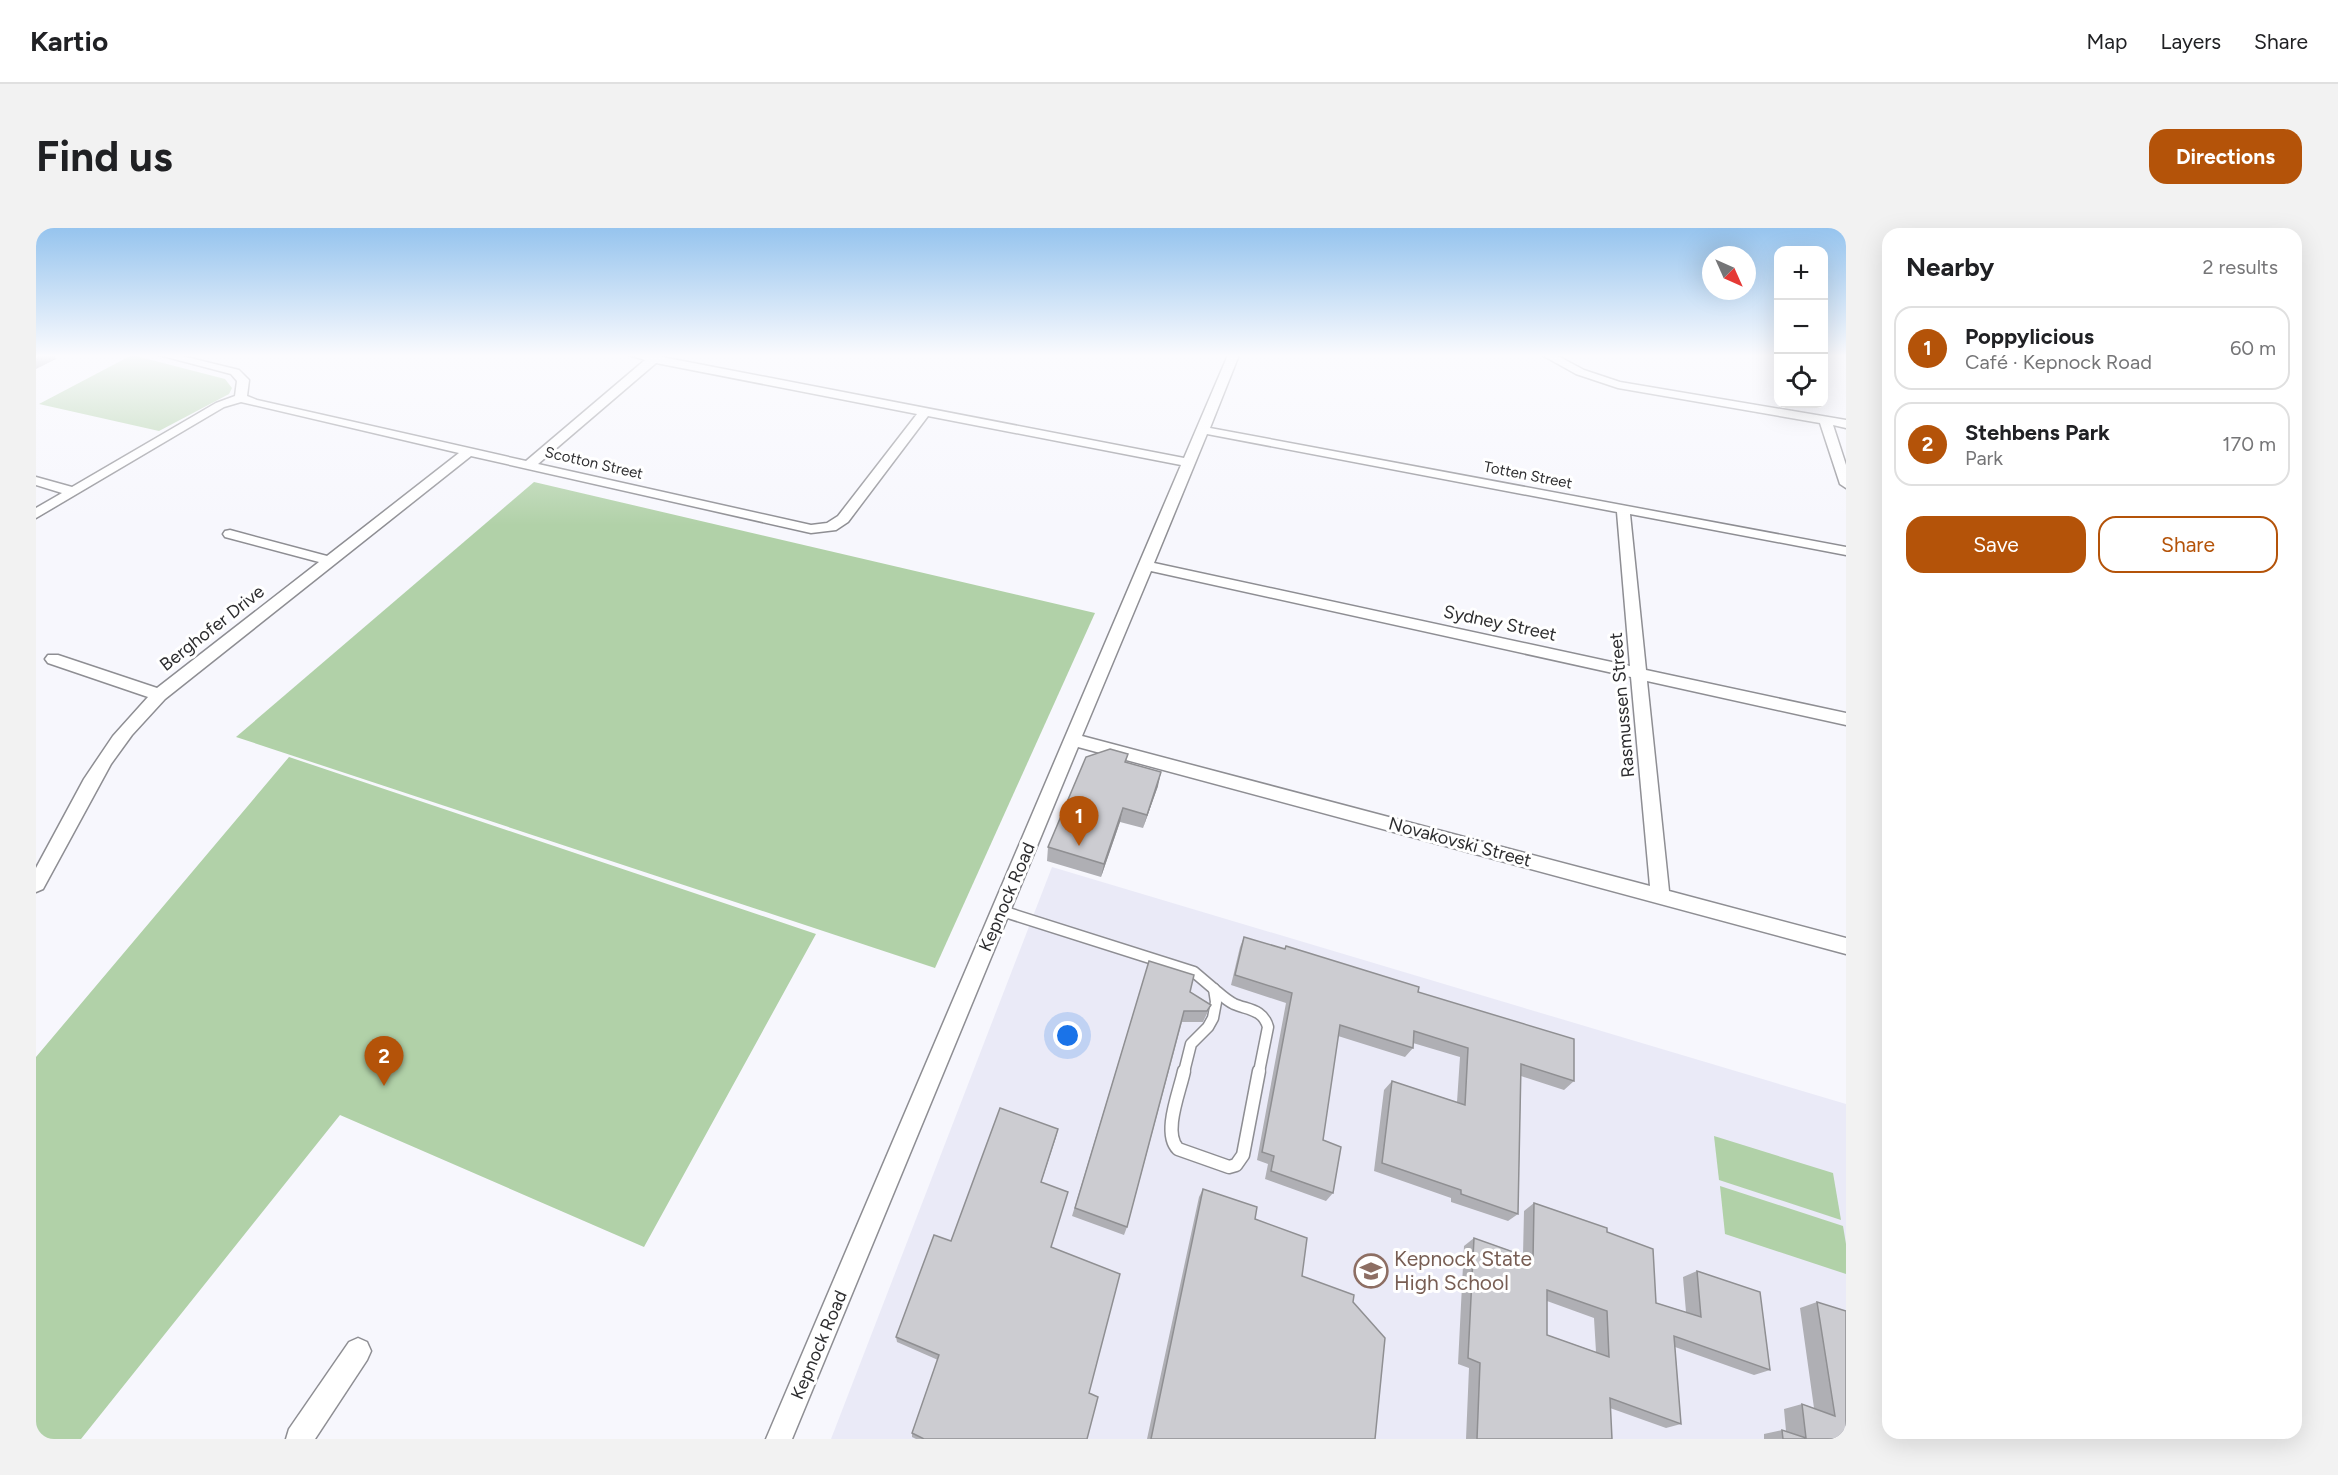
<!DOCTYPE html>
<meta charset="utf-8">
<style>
body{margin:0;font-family:Figtree,sans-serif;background:#f2f2f2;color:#202124}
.controls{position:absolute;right:18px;top:18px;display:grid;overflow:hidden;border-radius:12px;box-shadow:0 6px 24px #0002}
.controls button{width:54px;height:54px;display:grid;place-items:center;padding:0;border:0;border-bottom:2px solid #e0e0e0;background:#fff;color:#202124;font:30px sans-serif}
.compass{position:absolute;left:1666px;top:18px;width:54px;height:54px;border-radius:50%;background:#fff;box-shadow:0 6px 24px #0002;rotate:135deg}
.you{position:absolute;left:1032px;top:808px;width:21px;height:21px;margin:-15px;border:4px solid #fff;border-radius:50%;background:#1a73e8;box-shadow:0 0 0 9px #1a73e833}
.badge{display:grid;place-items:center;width:39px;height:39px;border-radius:50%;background:#b45309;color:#fff;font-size:20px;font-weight:700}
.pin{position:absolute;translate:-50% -50px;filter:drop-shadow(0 2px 3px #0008)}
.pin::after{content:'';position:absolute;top:32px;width:21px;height:18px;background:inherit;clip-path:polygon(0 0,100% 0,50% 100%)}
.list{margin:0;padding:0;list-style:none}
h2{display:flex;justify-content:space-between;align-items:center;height:78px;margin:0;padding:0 24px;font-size:26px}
h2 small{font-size:20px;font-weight:400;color:#757577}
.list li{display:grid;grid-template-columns:39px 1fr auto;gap:18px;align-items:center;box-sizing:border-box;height:84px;margin:0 12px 12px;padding:0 12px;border:2px solid #e0e0e0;border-radius:18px}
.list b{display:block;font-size:22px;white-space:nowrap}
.list p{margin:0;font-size:20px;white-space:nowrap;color:#757577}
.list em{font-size:20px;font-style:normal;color:#757577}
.actions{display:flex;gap:12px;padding:18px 24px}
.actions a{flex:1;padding:14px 0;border:2px solid #b45309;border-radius:18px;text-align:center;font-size:21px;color:#b45309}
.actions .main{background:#b45309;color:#fff}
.icon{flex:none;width:33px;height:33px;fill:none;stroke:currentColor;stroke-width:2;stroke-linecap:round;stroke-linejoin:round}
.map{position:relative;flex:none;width:1810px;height:1211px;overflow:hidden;border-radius:18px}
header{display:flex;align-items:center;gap:36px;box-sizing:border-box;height:84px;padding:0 30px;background:#fff;border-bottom:2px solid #e0e0e0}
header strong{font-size:28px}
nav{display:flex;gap:33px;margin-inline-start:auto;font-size:21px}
.intro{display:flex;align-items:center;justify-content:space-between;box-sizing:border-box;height:144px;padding:0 36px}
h1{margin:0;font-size:42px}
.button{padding:15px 27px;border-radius:18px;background:#b45309;color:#fff;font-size:21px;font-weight:700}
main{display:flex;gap:36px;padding:0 36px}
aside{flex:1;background:#fff;border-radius:18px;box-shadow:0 6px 24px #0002}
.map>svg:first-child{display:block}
</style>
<header>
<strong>Kartio</strong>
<nav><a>Map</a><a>Layers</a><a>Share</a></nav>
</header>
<div class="intro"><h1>Find us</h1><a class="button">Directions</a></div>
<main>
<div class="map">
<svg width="1810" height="1211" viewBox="0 0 1810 1211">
<rect width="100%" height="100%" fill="#f7f7fd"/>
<polygon fill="#eaeaf7" points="1016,639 1810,876 1810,1211 795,1211"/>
<g fill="#b1d1a8">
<polygon points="96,127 189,151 196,160 193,166 123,203 3,176"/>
<polygon points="498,254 1059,385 899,740 200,509"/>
<polygon points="253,529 780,706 608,1019 304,887 45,1211 0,1211 0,829"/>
<polygon points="1678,908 1797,945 1805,992 1683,952"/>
<polygon points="1684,958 1807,998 1810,1016 1810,1046 1689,1006"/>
</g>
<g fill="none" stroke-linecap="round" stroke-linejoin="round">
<defs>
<g id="lane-far1">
<polyline points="966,683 1158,744 1178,761"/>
<path d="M1178,761C1184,766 1190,772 1198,776C1212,782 1227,781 1232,799L1223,844"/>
<polyline points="1148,844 1155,816 1172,799 1177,790 1180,774 1178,761"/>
</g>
<path id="lane" d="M1148,843C1144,863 1126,905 1142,921L1193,939L1200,937L1207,927L1223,843"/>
<g id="street">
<path d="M123,127H142L203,142L213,152L211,168L221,172L490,233L609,132L593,127H627L626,129L1148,230L1192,127H1203L1174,200L1810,319V327L1594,286L1610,442L1810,485V497L1611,453L1633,663L1810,710V726L1042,519L756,1211H730L1145,237L892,188L812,294L800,302L775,305L435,228L129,471L96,507L75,536L7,661L0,664V640L48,551L77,508L112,469L12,435L9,431L12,427H22L121,460L283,334L189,309L187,306L189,303L194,302L291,328L423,225L205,174L188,179L0,290V280L26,265L0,257V249L36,259L180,175L199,168L201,153L195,146ZM620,135L881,186L802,288L791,295L775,297L502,236ZM1171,206L1581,284L1594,438L1118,335ZM1115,343L1595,449L1614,658L1046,508Z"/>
<polygon points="1506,127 1520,127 1548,142 1584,154 1810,192 1810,200 1797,197 1810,237 1810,260 1804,256 1784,195 1582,160 1540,146"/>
<polygon points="322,1110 331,1114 335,1123 331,1132 279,1211 250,1211 253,1201 313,1114"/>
</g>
</defs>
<use href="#lane-far1" stroke="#8e8e93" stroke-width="13"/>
<use href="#lane" stroke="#8e8e93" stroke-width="15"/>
<use href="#street" stroke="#8e8e93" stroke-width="3"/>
<use href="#lane-far1" stroke="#fff" stroke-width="10"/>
<use href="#lane" stroke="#fff" stroke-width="12"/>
<use href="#street" fill="#fff" fill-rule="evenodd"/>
</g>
<g fill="#afafb4" fill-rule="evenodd">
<polygon points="1092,526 1090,534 1122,558 1107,600 1084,594 1065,649 1011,633 1012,619"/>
<polygon points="1208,709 1249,721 1250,718 1382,764 1538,853 1528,862 1485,848 1482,986 1472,993 1415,974 1415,970 1338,943 1348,862 1356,853 1421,874 1424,829 1377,815 1377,820 1369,829 1302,808 1287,912 1297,965 1290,973 1229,951 1232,936 1221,932 1250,775 1195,757 1204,719"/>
<polygon points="1113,733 1154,764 1175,777 1167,794 1146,794 1091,999 1088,1007 1036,988"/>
<polygon points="1022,901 1005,954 1015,1019 1053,1165 1051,1211 880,1211 876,1209 876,1205 902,1132 861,1114 860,1109 915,1013"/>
<polygon points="1167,961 1219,991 1266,1048 1317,1074 1339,1211 1111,1211 1163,969"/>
<path d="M1498,975L1571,1004L1620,1075L1650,1084L1647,1049L1661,1043L1734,1142L1718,1147L1639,1119L1645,1196L1630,1200L1574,1180L1576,1211H1430L1433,1140L1422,1136L1428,1018L1438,1010L1487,1027L1488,983ZM1511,1073L1558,1090L1560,1124L1511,1107Z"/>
<polygon points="1781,1074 1810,1211 1728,1211 1728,1206 1746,1202 1750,1203 1748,1181 1766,1176 1778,1180 1764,1080"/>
</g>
<g fill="#8f8f92">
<polygon points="6,127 17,127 20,131 0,141 0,130"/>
<polygon points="1125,544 1122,558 1107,600 1111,587"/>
<polygon points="1087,580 1084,594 1065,649 1068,636"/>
<polygon points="1022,901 1020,909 1003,961 1005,954"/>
</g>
<g fill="#ccccd1" stroke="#8f8f92" stroke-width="1.5" fill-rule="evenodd">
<polygon points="1074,521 1092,526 1089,534 1125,544 1111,587 1087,580 1068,636 1012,619 1050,529"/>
<polygon points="1208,709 1249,721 1250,718 1383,759 1382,764 1538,811 1538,853 1485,836 1482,986 1425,966 1425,962 1346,935 1356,853 1429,877 1432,820 1378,803 1377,820 1304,797 1287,912 1305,919 1297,965 1235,943 1238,928 1226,924 1256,765 1199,747"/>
<polygon points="1113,733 1158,747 1154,764 1175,777 1171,783 1148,783 1091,999 1039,980"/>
<polygon points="964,880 1022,901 1005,954 1032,964 1015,1019 1084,1046 1053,1165 1062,1169 1051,1211 888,1211 876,1205 903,1127 860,1109 898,1007 915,1013"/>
<polygon points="1167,961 1221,979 1219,991 1271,1010 1266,1048 1318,1067 1317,1074 1349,1110 1339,1211 1115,1211"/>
<path d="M1498,975L1571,1000V1004L1617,1021L1620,1075L1665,1089L1661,1043L1724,1064L1734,1142L1638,1108L1645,1196L1574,1170L1576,1211H1441L1444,1135L1432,1130L1438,1010L1497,1031ZM1511,1062L1571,1083L1573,1129L1511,1107Z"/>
<polygon points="1781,1074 1810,1083 1810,1211 1747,1211 1746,1202 1770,1210 1766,1176 1799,1188"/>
</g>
<linearGradient id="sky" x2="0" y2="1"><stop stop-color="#96c4ee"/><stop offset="0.43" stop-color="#fbfbfe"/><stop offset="1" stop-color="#fbfbfe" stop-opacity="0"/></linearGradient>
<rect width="1810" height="297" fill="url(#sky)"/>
<defs>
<symbol id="school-ring" viewBox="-11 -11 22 22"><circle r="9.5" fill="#fff" stroke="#8d6e63" stroke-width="1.5"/><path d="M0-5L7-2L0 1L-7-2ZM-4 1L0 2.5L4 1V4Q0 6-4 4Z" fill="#8d6e63"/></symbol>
</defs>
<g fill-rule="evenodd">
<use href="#school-ring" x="1316" y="1024" width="38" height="38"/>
</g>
<g text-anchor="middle" stroke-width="6" stroke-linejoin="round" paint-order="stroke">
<g font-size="15" fill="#2d2d2f" stroke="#fff">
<text transform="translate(558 235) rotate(13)" y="5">Scotton Street</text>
<text transform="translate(1492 247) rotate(11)" y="5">Totten Street</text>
</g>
<g font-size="18" fill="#2d2d2f" stroke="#fff">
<text transform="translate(1464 395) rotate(12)" y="6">Sydney Street</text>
<text transform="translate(176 400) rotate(-38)" y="6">Berghofer Drive</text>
<text transform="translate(1586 477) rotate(-95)" y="6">Rasmussen Street</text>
<text transform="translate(1424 614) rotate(15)" y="6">Novakovski Street</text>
<text transform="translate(971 669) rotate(-67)" y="6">Kepnock Road</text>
<text transform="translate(783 1117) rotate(-67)" y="6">Kepnock Road</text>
</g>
<g font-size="21" fill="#785e54" stroke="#fff" text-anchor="start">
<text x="1358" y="1038">Kepnock State<tspan x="1358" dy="24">High School</tspan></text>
</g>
</g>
</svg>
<div class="controls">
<button>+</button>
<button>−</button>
<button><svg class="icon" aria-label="locate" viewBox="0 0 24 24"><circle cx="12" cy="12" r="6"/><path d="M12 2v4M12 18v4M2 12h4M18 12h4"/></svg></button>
</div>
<svg class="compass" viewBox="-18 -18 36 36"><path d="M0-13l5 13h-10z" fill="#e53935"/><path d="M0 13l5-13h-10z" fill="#757577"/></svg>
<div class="you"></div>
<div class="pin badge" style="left:1043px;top:618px">1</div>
<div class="pin badge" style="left:348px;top:858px">2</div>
</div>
<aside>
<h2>Nearby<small>2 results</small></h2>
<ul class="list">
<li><span class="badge">1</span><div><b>Poppylicious</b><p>Café · Kepnock Road</p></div><em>60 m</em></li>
<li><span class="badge">2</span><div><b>Stehbens Park</b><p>Park</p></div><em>170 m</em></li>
</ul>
<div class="actions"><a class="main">Save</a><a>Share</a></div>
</aside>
</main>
